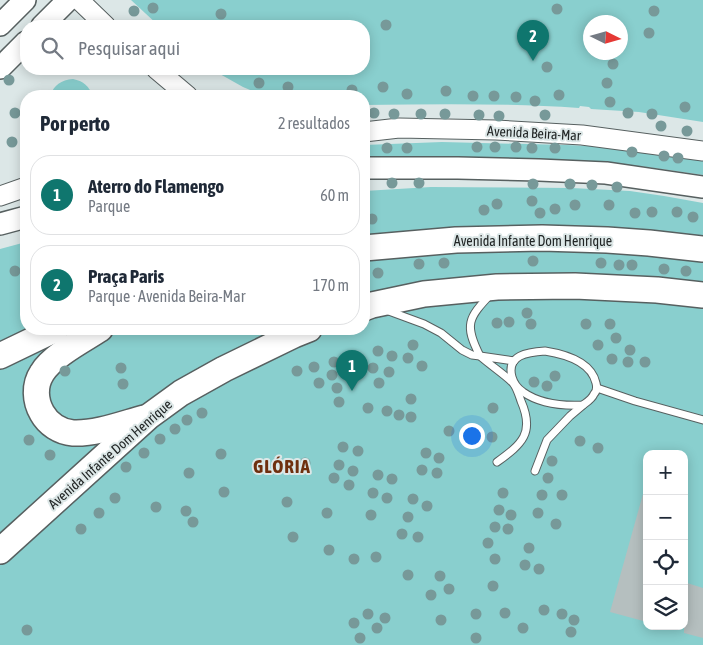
<!DOCTYPE html>
<html lang="pt">
<meta charset="utf-8">
<style>
body{margin:0;font-family:"Asap Condensed",sans-serif;background:#f6f6f7;color:#1f2937}
.controls{position:absolute;right:15px;bottom:15px;display:grid;overflow:hidden;border-radius:10px;box-shadow:0 2px 12px #0003}
.controls button{width:45px;height:45px;display:grid;place-items:center;padding:0;border:0;border-bottom:1px solid #e0e1e3;background:#fff;color:#1f2937;font:25px sans-serif}
.compass{position:absolute;left:583px;top:15px;width:45px;height:45px;border-radius:50%;background:#fff;box-shadow:0 2px 12px #0003;rotate:95deg}
.you{position:absolute;left:471px;top:435px;width:18px;height:18px;margin:-12px;border:4px solid #fff;border-radius:50%;background:#1a73e8;box-shadow:0 0 0 8px #1a73e833}
.badge{display:grid;place-items:center;width:32px;height:32px;border-radius:50%;background:#0f766e;color:#fff;font-size:16px;font-weight:700}
.pin{position:absolute;translate:-50% -41px;filter:drop-shadow(0 1px 2px #0008)}
.pin::after{content:'';position:absolute;top:26px;width:18px;height:15px;background:inherit;clip-path:polygon(0 0,100% 0,50% 100%)}
.list{margin:0;padding:0;list-style:none}
h2{display:flex;justify-content:space-between;align-items:center;height:65px;margin:0;padding:0 20px;font-size:21px}
h2 small{font-size:16px;font-weight:400;color:#747a83}
.list li{display:grid;grid-template-columns:32px 1fr auto;gap:15px;align-items:center;box-sizing:border-box;height:80px;margin:0 10px 10px;padding:0 10px;border:1px solid #e0e1e3;border-radius:20px}
.list b{display:block;font-size:19px;white-space:nowrap}
.list p{margin:0;font-size:16px;white-space:nowrap;color:#747a83}
.list em{font-size:16px;font-style:normal;color:#747a83}
.icon{flex:none;width:28px;height:28px;fill:none;stroke:currentColor;stroke-width:2;stroke-linecap:round;stroke-linejoin:round}
.map{position:relative;flex:none;width:703px;height:645px;overflow:hidden}
.search{position:absolute;background:#fff;box-shadow:0 2px 12px #0003;left:20px;top:20px;width:350px;height:55px;display:flex;align-items:center;gap:12px;box-sizing:border-box;padding:0 18px;border-radius:20px;color:#747a83;font-size:19px}
.panel{position:absolute;background:#fff;box-shadow:0 2px 12px #0003;left:20px;top:90px;width:350px;height:245px;border-radius:20px}
.map>svg:first-child{display:block}
</style>
<div class="map">
<svg width="703" height="645" viewBox="0 0 703 645">
<rect width="100%" height="100%" fill="#dce7e7"/>
<g fill="#89cfce" fill-rule="evenodd">
<path d="M131,0H703V122L639,112L591,109L589,107L580,106L579,108C507,103 435,104 364,105V96H264L243,87L211,69H364V26H159ZM590,22H620V52H590Z"/>
<path d="M73,79C83,81 89,86 93,96H50C54,85 61,80 73,79Z"/>
<polygon points="442,142 566,145 615,147 703,158 703,175 647,167 604,163 364,161 364,145"/>
<path d="M431,187L572,188L630,191L664,196L703,203V645H0V249L26,242V329H364V191ZM647,454H684V626H647Z"/>
</g>
<g fill="#b5bfbf">
<polygon points="643,494 647,495 647,622 610,612"/>
<polygon points="684,582 703,588 703,638 684,633"/>
</g>
<g fill="none" stroke-linecap="round" stroke-linejoin="round">
<defs>
<g id="lane">
<path d="M386,310L424,324L441,333L462,350L472,355L480,356C464,325 468,318 491,294"/>
<path d="M545,351C564,354 591,361 596,383C597,387 597,391 594,394C592,399 587,402 583,405C563,406 540,404 523,392C517,388 514,384 512,377C506,355 528,352 545,351Z"/>
<polyline points="597,388 635,401 703,420"/>
<path d="M497,462C522,444 535,433 521,401C519,395 517,388 513,383C504,374 490,365 480,356L514,361"/>
<polyline points="535,471 547,440 570,416 583,405"/>
</g>
<g id="secondary">
<polyline points="79,0 106,26"/>
<polyline points="156,69 188,96"/>
<polyline points="364,132 399,128 496,130 582,135 703,151"/>
<polyline points="0,196 26,187"/>
</g>
<g id="primary">
<polyline points="0,25 25,0"/>
<polyline points="42,26 68,0"/>
<polyline points="0,68 26,42"/>
<polyline points="364,168 458,168 539,170 606,173 703,187"/>
<polyline points="0,224 26,217"/>
</g>
<g id="highway">
<polyline points="364,248 456,240 542,238 607,240 649,243 703,249"/>
<polyline points="364,308 372,305 424,294 497,287 575,286 657,290 703,295"/>
<path d="M100,329C83,340 52,356 42,373C34,385 35,401 42,413C48,424 60,432 73,433C96,434 122,424 144,418"/>
<polyline points="0,356 56,329"/>
<polyline points="0,551 148,417 181,393 224,369 294,335 309,329"/>
</g>
</defs>
<use href="#lane" stroke="#576060" stroke-width="9"/>
<use href="#secondary" stroke="#576060" stroke-width="21"/>
<use href="#primary" stroke="#576060" stroke-width="24"/>
<use href="#highway" stroke="#576060" stroke-width="28"/>
<use href="#lane" stroke="#fff" stroke-width="7"/>
<use href="#secondary" stroke="#fff" stroke-width="19"/>
<use href="#primary" stroke="#fff" stroke-width="21"/>
<use href="#highway" stroke="#fff" stroke-width="25"/>
</g>
<g fill="#799">
<circle cx="153" cy="8" r="5.5"/>
<circle cx="557" cy="9" r="5.5"/>
<circle cx="134" cy="11" r="5.5"/>
<circle cx="654" cy="11" r="5.5"/>
<circle cx="221" cy="14" r="5.5"/>
<circle cx="386" cy="25" r="5.5"/>
<circle cx="649" cy="33" r="5.5"/>
<circle cx="613" cy="64" r="5.5"/>
<circle cx="547" cy="67" r="5.5"/>
<circle cx="9" cy="80" r="5.5"/>
<circle cx="259" cy="83" r="5.5"/>
<circle cx="607" cy="83" r="5.5"/>
<circle cx="288" cy="87" r="5.5"/>
<circle cx="383" cy="87" r="5.5"/>
<circle cx="352" cy="90" r="5.5"/>
<circle cx="446" cy="91" r="5.5"/>
<circle cx="407" cy="94" r="5.5"/>
<circle cx="559" cy="95" r="5.5"/>
<circle cx="473" cy="96" r="5.5"/>
<circle cx="494" cy="96" r="5.5"/>
<circle cx="516" cy="97" r="5.5"/>
<circle cx="535" cy="101" r="5.5"/>
<circle cx="610" cy="102" r="5.5"/>
<circle cx="685" cy="107" r="5.5"/>
<circle cx="15" cy="113" r="5.5"/>
<circle cx="374" cy="113" r="5.5"/>
<circle cx="628" cy="113" r="5.5"/>
<circle cx="394" cy="114" r="5.5"/>
<circle cx="421" cy="114" r="5.5"/>
<circle cx="445" cy="114" r="5.5"/>
<circle cx="652" cy="114" r="5.5"/>
<circle cx="479" cy="115" r="5.5"/>
<circle cx="545" cy="115" r="5.5"/>
<circle cx="499" cy="116" r="5.5"/>
<circle cx="661" cy="126" r="5.5"/>
<circle cx="687" cy="131" r="5.5"/>
<circle cx="12" cy="142" r="5.5"/>
<circle cx="477" cy="147" r="5.5"/>
<circle cx="495" cy="147" r="5.5"/>
<circle cx="516" cy="147" r="5.5"/>
<circle cx="387" cy="148" r="5.5"/>
<circle cx="407" cy="148" r="5.5"/>
<circle cx="532" cy="148" r="5.5"/>
<circle cx="555" cy="148" r="5.5"/>
<circle cx="632" cy="152" r="5.5"/>
<circle cx="664" cy="156" r="5.5"/>
<circle cx="678" cy="158" r="5.5"/>
<circle cx="392" cy="183" r="5.5"/>
<circle cx="419" cy="183" r="5.5"/>
<circle cx="533" cy="184" r="5.5"/>
<circle cx="570" cy="184" r="5.5"/>
<circle cx="592" cy="185" r="5.5"/>
<circle cx="617" cy="187" r="5.5"/>
<circle cx="532" cy="201" r="5.5"/>
<circle cx="497" cy="204" r="5.5"/>
<circle cx="575" cy="205" r="5.5"/>
<circle cx="609" cy="205" r="5.5"/>
<circle cx="555" cy="209" r="5.5"/>
<circle cx="484" cy="210" r="5.5"/>
<circle cx="652" cy="212" r="5.5"/>
<circle cx="677" cy="212" r="5.5"/>
<circle cx="540" cy="213" r="5.5"/>
<circle cx="635" cy="213" r="5.5"/>
<circle cx="693" cy="217" r="5.5"/>
<circle cx="372" cy="219" r="5.5"/>
<circle cx="533" cy="261" r="5.5"/>
<circle cx="444" cy="263" r="5.5"/>
<circle cx="601" cy="263" r="5.5"/>
<circle cx="419" cy="264" r="5.5"/>
<circle cx="619" cy="265" r="5.5"/>
<circle cx="632" cy="265" r="5.5"/>
<circle cx="664" cy="269" r="5.5"/>
<circle cx="15" cy="271" r="5.5"/>
<circle cx="686" cy="271" r="5.5"/>
<circle cx="378" cy="273" r="5.5"/>
<circle cx="527" cy="313" r="5.5"/>
<circle cx="509" cy="322" r="5.5"/>
<circle cx="497" cy="323" r="5.5"/>
<circle cx="531" cy="324" r="5.5"/>
<circle cx="586" cy="324" r="5.5"/>
<circle cx="610" cy="324" r="5.5"/>
<circle cx="616" cy="338" r="5.5"/>
<circle cx="413" cy="345" r="5.5"/>
<circle cx="598" cy="345" r="5.5"/>
<circle cx="630" cy="350" r="5.5"/>
<circle cx="378" cy="351" r="5.5"/>
<circle cx="392" cy="356" r="5.5"/>
<circle cx="408" cy="358" r="5.5"/>
<circle cx="612" cy="359" r="5.5"/>
<circle cx="334" cy="362" r="5.5"/>
<circle cx="628" cy="362" r="5.5"/>
<circle cx="645" cy="362" r="5.5"/>
<circle cx="422" cy="366" r="5.5"/>
<circle cx="314" cy="367" r="5.5"/>
<circle cx="121" cy="368" r="5.5"/>
<circle cx="373" cy="368" r="5.5"/>
<circle cx="65" cy="371" r="5.5"/>
<circle cx="297" cy="371" r="5.5"/>
<circle cx="349" cy="372" r="5.5"/>
<circle cx="389" cy="372" r="5.5"/>
<circle cx="332" cy="375" r="5.5"/>
<circle cx="555" cy="376" r="5.5"/>
<circle cx="534" cy="382" r="5.5"/>
<circle cx="319" cy="383" r="5.5"/>
<circle cx="379" cy="383" r="5.5"/>
<circle cx="123" cy="384" r="5.5"/>
<circle cx="547" cy="386" r="5.5"/>
<circle cx="337" cy="388" r="5.5"/>
<circle cx="411" cy="399" r="5.5"/>
<circle cx="339" cy="402" r="5.5"/>
<circle cx="368" cy="408" r="5.5"/>
<circle cx="493" cy="408" r="5.5"/>
<circle cx="387" cy="411" r="5.5"/>
<circle cx="202" cy="413" r="5.5"/>
<circle cx="399" cy="415" r="5.5"/>
<circle cx="411" cy="417" r="5.5"/>
<circle cx="187" cy="420" r="5.5"/>
<circle cx="175" cy="429" r="5.5"/>
<circle cx="449" cy="431" r="5.5"/>
<circle cx="492" cy="437" r="5.5"/>
<circle cx="160" cy="439" r="5.5"/>
<circle cx="29" cy="440" r="5.5"/>
<circle cx="580" cy="441" r="5.5"/>
<circle cx="343" cy="447" r="5.5"/>
<circle cx="598" cy="448" r="5.5"/>
<circle cx="358" cy="451" r="5.5"/>
<circle cx="144" cy="453" r="5.5"/>
<circle cx="426" cy="453" r="5.5"/>
<circle cx="221" cy="454" r="5.5"/>
<circle cx="50" cy="455" r="5.5"/>
<circle cx="439" cy="458" r="5.5"/>
<circle cx="552" cy="461" r="5.5"/>
<circle cx="305" cy="463" r="5.5"/>
<circle cx="339" cy="465" r="5.5"/>
<circle cx="126" cy="467" r="5.5"/>
<circle cx="422" cy="470" r="5.5"/>
<circle cx="353" cy="471" r="5.5"/>
<circle cx="189" cy="473" r="5.5"/>
<circle cx="437" cy="473" r="5.5"/>
<circle cx="378" cy="475" r="5.5"/>
<circle cx="334" cy="478" r="5.5"/>
<circle cx="548" cy="478" r="5.5"/>
<circle cx="392" cy="479" r="5.5"/>
<circle cx="349" cy="485" r="5.5"/>
<circle cx="224" cy="492" r="5.5"/>
<circle cx="373" cy="493" r="5.5"/>
<circle cx="503" cy="493" r="5.5"/>
<circle cx="542" cy="495" r="5.5"/>
<circle cx="562" cy="495" r="5.5"/>
<circle cx="115" cy="498" r="5.5"/>
<circle cx="387" cy="498" r="5.5"/>
<circle cx="413" cy="499" r="5.5"/>
<circle cx="287" cy="502" r="5.5"/>
<circle cx="427" cy="506" r="5.5"/>
<circle cx="156" cy="507" r="5.5"/>
<circle cx="499" cy="510" r="5.5"/>
<circle cx="186" cy="511" r="5.5"/>
<circle cx="99" cy="513" r="5.5"/>
<circle cx="327" cy="513" r="5.5"/>
<circle cx="538" cy="513" r="5.5"/>
<circle cx="371" cy="515" r="5.5"/>
<circle cx="511" cy="515" r="5.5"/>
<circle cx="408" cy="517" r="5.5"/>
<circle cx="193" cy="522" r="5.5"/>
<circle cx="556" cy="524" r="5.5"/>
<circle cx="495" cy="527" r="5.5"/>
<circle cx="81" cy="529" r="5.5"/>
<circle cx="508" cy="529" r="5.5"/>
<circle cx="402" cy="534" r="5.5"/>
<circle cx="293" cy="537" r="5.5"/>
<circle cx="418" cy="537" r="5.5"/>
<circle cx="488" cy="543" r="5.5"/>
<circle cx="529" cy="548" r="5.5"/>
<circle cx="329" cy="550" r="5.5"/>
<circle cx="376" cy="557" r="5.5"/>
<circle cx="354" cy="559" r="5.5"/>
<circle cx="495" cy="559" r="5.5"/>
<circle cx="525" cy="565" r="5.5"/>
<circle cx="539" cy="569" r="5.5"/>
<circle cx="408" cy="575" r="5.5"/>
<circle cx="440" cy="576" r="5.5"/>
<circle cx="493" cy="586" r="5.5"/>
<circle cx="449" cy="589" r="5.5"/>
<circle cx="431" cy="595" r="5.5"/>
<circle cx="544" cy="610" r="5.5"/>
<circle cx="505" cy="613" r="5.5"/>
<circle cx="368" cy="614" r="5.5"/>
<circle cx="476" cy="614" r="5.5"/>
<circle cx="562" cy="614" r="5.5"/>
<circle cx="385" cy="618" r="5.5"/>
<circle cx="441" cy="620" r="5.5"/>
<circle cx="574" cy="620" r="5.5"/>
<circle cx="354" cy="623" r="5.5"/>
<circle cx="377" cy="628" r="5.5"/>
<circle cx="523" cy="628" r="5.5"/>
<circle cx="27" cy="630" r="5.5"/>
<circle cx="571" cy="632" r="5.5"/>
<circle cx="360" cy="638" r="5.5"/>
<circle cx="476" cy="638" r="5.5"/>
</g>
<g text-anchor="middle" stroke-width="4" stroke-linejoin="round" paint-order="stroke">
<g font-size="14" fill="#222626" stroke="#dce7e7">
<text transform="translate(534 133) rotate(3)" y="5">Avenida Beira-Mar</text>
<text x="533" y="246">Avenida Infante Dom Henrique</text>
<text transform="translate(110 454) rotate(-41)" y="5">Avenida Infante Dom Henrique</text>
</g>
<g font-size="19" font-weight="bold" letter-spacing="1" fill="#6f2f0e" stroke="#dce7e7">
<text x="282" y="473">GLÓRIA</text>
</g>
</g>
</svg>
<div class="controls">
<button>+</button>
<button>−</button>
<button><svg class="icon" aria-label="locate" viewBox="0 0 24 24"><circle cx="12" cy="12" r="6"/><path d="M12 2v4M12 18v4M2 12h4M18 12h4"/></svg></button>
<button><svg class="icon" aria-label="layers" viewBox="0 0 24 24"><path d="M12 4l9 5-9 5-9-5zM3 14l9 5 9-5"/></svg></button>
</div>
<svg class="compass" viewBox="-18 -18 36 36"><path d="M0-13l5 13h-10z" fill="#e53935"/><path d="M0 13l5-13h-10z" fill="#747a83"/></svg>
<div class="you"></div>
<div class="pin badge" style="left:352px;top:391px">1</div>
<div class="pin badge" style="left:533px;top:61px">2</div>
<div class="search"><svg class="icon" aria-label="search" viewBox="0 0 24 24"><circle cx="10" cy="10" r="6"/><path d="M15 15l6 6"/></svg>Pesquisar aqui</div>
<section class="panel">
<h2>Por perto<small>2 resultados</small></h2>
<ul class="list">
<li><span class="badge">1</span><div><b>Aterro do Flamengo</b><p>Parque</p></div><em>60 m</em></li>
<li><span class="badge">2</span><div><b>Praça Paris</b><p>Parque · Avenida Beira-Mar</p></div><em>170 m</em></li>
</ul>
</section>
</div>
